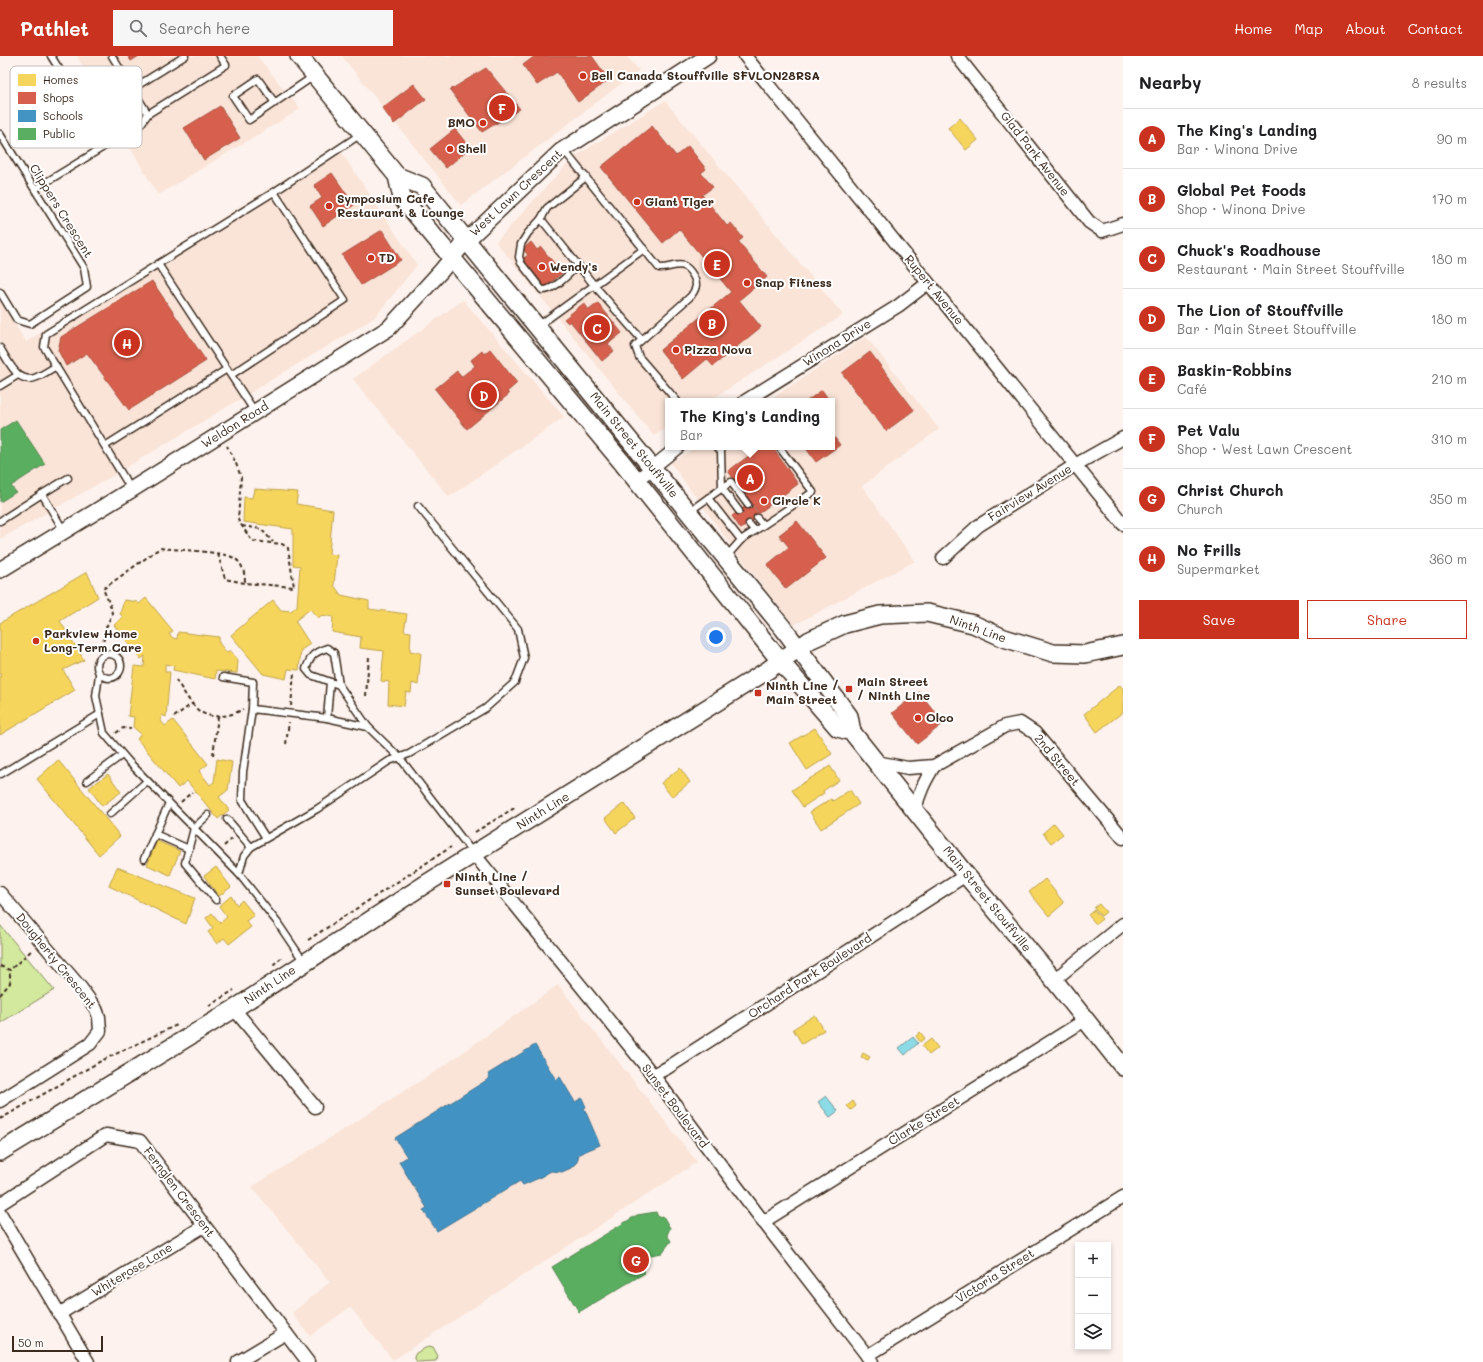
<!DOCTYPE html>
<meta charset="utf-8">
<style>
body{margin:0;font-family:Mali,sans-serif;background:#f6f6f6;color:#202124}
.controls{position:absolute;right:12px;bottom:12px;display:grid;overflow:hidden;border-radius:0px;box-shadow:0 2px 6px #0003}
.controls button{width:36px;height:36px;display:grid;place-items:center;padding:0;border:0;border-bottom:1px solid #e0e0e0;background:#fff;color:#202124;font:20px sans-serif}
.scale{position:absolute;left:12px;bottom:10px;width:91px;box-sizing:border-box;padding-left:4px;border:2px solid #3b2a1e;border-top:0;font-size:11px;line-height:14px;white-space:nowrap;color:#3b2a1e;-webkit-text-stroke:3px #fff;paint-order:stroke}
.you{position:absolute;left:716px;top:581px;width:14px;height:14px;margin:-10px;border:3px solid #fff;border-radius:50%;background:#1a73e8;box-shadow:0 0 0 6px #1a73e833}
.badge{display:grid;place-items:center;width:26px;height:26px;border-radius:50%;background:#c8321e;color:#fff;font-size:13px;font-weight:700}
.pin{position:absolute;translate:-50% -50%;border:2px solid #fff;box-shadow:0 1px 4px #0006}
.popup{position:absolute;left:665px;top:342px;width:170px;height:52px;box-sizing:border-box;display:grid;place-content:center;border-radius:0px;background:#fff;filter:drop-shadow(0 1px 3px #0005);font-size:13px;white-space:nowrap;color:#757577}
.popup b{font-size:15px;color:#202124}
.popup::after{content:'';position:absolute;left:50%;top:100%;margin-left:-8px;border:8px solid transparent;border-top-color:#fff}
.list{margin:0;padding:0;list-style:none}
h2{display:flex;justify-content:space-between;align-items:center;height:52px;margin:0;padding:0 16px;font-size:17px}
h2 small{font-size:13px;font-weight:400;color:#757577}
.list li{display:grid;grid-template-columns:26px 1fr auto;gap:12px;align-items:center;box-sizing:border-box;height:60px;padding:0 16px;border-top:1px solid #e0e0e0}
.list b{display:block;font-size:15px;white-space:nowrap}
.list p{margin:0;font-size:13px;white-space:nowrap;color:#757577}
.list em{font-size:13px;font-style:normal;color:#757577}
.actions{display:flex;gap:8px;padding:12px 16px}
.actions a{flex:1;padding:9px 0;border:1px solid #c8321e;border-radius:0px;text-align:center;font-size:14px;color:#c8321e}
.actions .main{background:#c8321e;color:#fff}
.icon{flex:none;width:22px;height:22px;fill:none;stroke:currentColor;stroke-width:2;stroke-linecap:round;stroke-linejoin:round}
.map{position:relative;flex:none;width:1123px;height:1306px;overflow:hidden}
header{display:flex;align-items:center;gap:24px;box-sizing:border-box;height:56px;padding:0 20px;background:#c8321e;color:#fff}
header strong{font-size:19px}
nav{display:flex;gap:22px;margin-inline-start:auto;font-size:14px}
.search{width:280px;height:36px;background:#f6f6f6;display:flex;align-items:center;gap:10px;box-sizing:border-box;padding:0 14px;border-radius:0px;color:#757577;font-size:15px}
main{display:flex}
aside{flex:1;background:#fff}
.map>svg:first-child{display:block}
</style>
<header>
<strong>Pathlet</strong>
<div class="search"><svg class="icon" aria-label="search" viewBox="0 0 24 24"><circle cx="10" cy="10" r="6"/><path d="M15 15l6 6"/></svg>Search here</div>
<nav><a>Home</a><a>Map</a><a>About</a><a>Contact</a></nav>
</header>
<main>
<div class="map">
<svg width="1123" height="1306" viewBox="0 0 1123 1306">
<rect width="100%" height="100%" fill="#fdf2ed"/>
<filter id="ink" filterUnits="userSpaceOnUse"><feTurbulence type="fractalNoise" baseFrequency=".025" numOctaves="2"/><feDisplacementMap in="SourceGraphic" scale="8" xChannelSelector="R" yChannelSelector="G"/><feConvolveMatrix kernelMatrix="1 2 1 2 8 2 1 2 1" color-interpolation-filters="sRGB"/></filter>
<g filter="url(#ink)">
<g fill="#fae3d7">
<polygon points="77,0 257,0 300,53 158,139"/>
<polygon points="342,0 626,0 639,14 461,149"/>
<polygon points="665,45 843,259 709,345 668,345 668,371 654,380 496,186 574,101"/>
<polygon points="337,90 417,209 374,262 107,423 0,483 0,245 26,286"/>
<polygon points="463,244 564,361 449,441 353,323"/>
<polygon points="866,281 939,373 862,430 915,505 794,569 740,501 671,407 696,391 832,391 832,345 767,345"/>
<polygon points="558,929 697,1106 393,1304 350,1251 310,1280 292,1257 330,1226 252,1131 441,1012"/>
</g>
<g fill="#d3e99e" stroke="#878a5e">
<polygon points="0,869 54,934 0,967"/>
<polygon points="429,1290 433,1291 438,1300 436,1305 417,1306 414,1301 416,1297"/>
</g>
<g fill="#8cdce8" stroke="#6c9597">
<polygon points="913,981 918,987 905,999 899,992"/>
<polygon points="826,1040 838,1055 830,1061 818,1046"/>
</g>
<g fill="#f6d55c" stroke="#bea249">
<polygon points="960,62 978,84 966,94 948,72"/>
<polygon points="254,433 298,436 296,448 333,454 329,498 337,499 334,529 341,539 369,545 369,553 407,558 404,575 411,576 410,595 421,597 418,629 412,627 411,637 406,636 404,650 388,648 389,626 381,625 384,595 360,592 361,581 332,576 333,561 322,559 318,562 310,553 295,565 310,588 301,594 299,614 288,613 286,623 263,618 231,579 273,544 281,554 291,555 297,550 300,510 293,509 293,473 243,466 244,441 252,442"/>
<polygon points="87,516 98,541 60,565 84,604 63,614 75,634 0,679 0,567"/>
<polygon points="146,542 173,575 169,578 173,582 177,583 178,576 219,581 219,587 227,597 230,594 238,604 237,617 216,615 215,623 173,614 174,610 165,608 165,616 170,616 166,661 162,659 161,665 165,670 173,664 208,708 199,715 210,729 214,726 217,703 232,706 228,734 219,741 229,754 218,763 187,725 178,732 137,683 141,678 133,671 134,661 128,660 134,610 144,611 145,600 141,603 114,569 123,561 120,558 124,544 137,546 139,548"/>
<polygon points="1120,629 1123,633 1123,656 1097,676 1084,658"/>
<polygon points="815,672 832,698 807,714 790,687"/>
<polygon points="58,704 120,780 99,799 37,723"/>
<polygon points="830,710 839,724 823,735 824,737 803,751 792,734"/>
<polygon points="680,712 690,726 672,741 661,727"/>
<polygon points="108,718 121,736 102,750 89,732"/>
<polygon points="850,734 859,748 821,773 810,756 831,743 833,745"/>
<polygon points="624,747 635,762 616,777 605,762"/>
<polygon points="1054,767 1063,778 1051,787 1043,777"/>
<polygon points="157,785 180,795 170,819 147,809"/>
<polygon points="117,811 195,842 186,868 109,830"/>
<polygon points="216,811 231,831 219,840 204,820"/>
<polygon points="1045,823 1064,847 1049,860 1029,836"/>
<polygon points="231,840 237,849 242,844 254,859 246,865 251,871 229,888 224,882 217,888 208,876 213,872 206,862 212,857 220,867 227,861 219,850"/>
<polygon points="1099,848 1106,856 1101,860 1094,852"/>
<polygon points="1094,854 1102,863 1096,868 1088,859"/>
<polygon points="815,959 824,974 802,988 793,973"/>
<polygon points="920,976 925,982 920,986 916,980"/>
<polygon points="931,983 938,992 929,999 922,990"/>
<polygon points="863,997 870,1001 868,1004 861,1001"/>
<polygon points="853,1045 856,1050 851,1054 847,1050"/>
</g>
<g fill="#d6604d" stroke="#a8503f">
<polygon points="128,0 139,0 131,5"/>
<polygon points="535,0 592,0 609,24 578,46 557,16 537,29 523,9"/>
<polygon points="486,12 520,53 482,76 450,34"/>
<polygon points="414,28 426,43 394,68 382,52"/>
<polygon points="220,50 240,82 204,104 184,72"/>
<polygon points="652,70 676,100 688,90 706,113 701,117 713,131 702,139 727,170 731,167 743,182 738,186 767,221 739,244 761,271 713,310 707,303 683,323 660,294 731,236 679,173 663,187 601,111"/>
<polygon points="455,73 470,92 446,112 430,93"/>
<polygon points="332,117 354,149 323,170 310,150 322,142 314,129"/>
<polygon points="382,174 401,204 361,229 342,199"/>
<polygon points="531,186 537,194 541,191 562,217 544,232 521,204 528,199 523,193"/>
<polygon points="152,225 206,305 129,354 87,297 66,310 58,294 61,281"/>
<polygon points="584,247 589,254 598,247 622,277 608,288 614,295 602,305 570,265 568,267 564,263"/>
<polygon points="490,293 517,327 507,336 509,338 467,373 435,333 457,315 461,321 475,310 471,304 482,295 484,298"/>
<polygon points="870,296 914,354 886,375 842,317"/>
<polygon points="822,334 829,344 828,345 807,345"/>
<polygon points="832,378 840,389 816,406 805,391 832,391"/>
<polygon points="761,391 772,391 798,428 759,457 728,415"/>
<polygon points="750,447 760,460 741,473 732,460"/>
<polygon points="797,465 826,502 786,533 767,509 789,491 779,479"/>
<polygon points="919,636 944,667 917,688 892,657"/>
</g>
<polygon fill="#4393c3" stroke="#417492" points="535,989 556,1024 560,1021 575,1046 582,1042 586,1051 584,1052 600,1089 579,1098 577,1106 571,1112 562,1116 551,1115 539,1122 523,1129 520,1125 437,1175 423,1154 427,1152 399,1106 407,1101 395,1082 490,1022 488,1018"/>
<g fill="#5aae61" stroke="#51864d">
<polygon points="16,364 45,408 11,430 16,436 0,446 0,374"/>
<polygon points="656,1156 658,1161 663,1160 670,1172 667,1179 671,1185 662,1197 651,1199 641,1211 645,1217 579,1256 552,1211 637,1159"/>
</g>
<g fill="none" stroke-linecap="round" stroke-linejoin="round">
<defs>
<g id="service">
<polyline points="51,0 107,89"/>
<polyline points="112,0 148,58 226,9 220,0"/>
<polyline points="132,33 185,0"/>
<polyline points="275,47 258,23 233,40 249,64 314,20"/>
<polyline points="0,78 84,212 87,231 30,268 17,264 0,236"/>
<path d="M563,93L659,212C667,213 677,207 684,210C690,213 696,223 696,229C696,233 693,237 691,240L635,290L639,301L677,345"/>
<polyline points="35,133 141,68 148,58"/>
<polyline points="541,163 594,229 641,283"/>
<polyline points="158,208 255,356"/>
<path d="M578,209C570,217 554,235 542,234L521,207L519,201L521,188L528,177L541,163L547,152L586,121"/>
<polyline points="538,270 644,193"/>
<path d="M0,292C8,304 18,330 37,321C44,318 50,314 56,310"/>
<polyline points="231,319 345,244 274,136"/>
<polyline points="0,330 18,319"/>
<polyline points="105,390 227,313"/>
<polyline points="717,391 721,395 722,432 739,455"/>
<polyline points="131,433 44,291 46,278 158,208 274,136 361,78"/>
<polyline points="42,438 68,422"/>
<polyline points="708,442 731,426 748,449"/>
<polyline points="690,455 708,442 741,484 726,501"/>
<polyline points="757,462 763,469"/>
<polyline points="0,465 42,438 64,475"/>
<polyline points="749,468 755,475"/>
<polyline points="741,484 813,436 779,391"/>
<circle cx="109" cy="610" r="12"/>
<polyline points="99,619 96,640 104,677 129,706 239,818 277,866 304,906"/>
<polyline points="223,621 253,626 252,653"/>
<path d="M339,629L311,619L306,613C311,599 313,597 327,592L334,597L339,629L368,671"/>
<polyline points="327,662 330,626"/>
<polyline points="1,718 100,658"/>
<polyline points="87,725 122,699"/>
<polyline points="110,758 147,725"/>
<polyline points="208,759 194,772 185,807 216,844"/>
<polyline points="227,763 251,791"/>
<polyline points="155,778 189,793"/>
<polyline points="266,782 242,744 243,716 252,653 327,662 368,671 400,702 473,797"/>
<polyline points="144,803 169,747"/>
<polyline points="239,818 244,800 251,791 317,753 389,705 409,698 486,652 515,626 524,602 518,573 418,450"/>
</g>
<g id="minor">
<polyline points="745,0 1123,468"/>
<polyline points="957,0 1089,166 1102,175 1123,168"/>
<polyline points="745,345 898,250 928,227"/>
<polyline points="637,424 678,391"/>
<polyline points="943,502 978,470 1075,409 1123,382"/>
<polyline points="876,706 908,712 934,710 1005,670 1020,667 1035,677 1123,782"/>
<path d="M915,755C918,738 925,725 934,710"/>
<polyline points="474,798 653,1019 759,1160 872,1306"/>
<polyline points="0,837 81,932 96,953 99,961 100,975 90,988 0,1045"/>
<polyline points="1054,924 1123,868"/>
<polyline points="234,953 315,1051"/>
<polyline points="653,1019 667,1012 966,819"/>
<polyline points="0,1148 106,1079 140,1085 308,1306"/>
<polyline points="0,1157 88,1306"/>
<polyline points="763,1166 1085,964"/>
<polyline points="59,1258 204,1170"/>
<polyline points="867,1300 1123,1141"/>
<polyline points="238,1306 286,1277"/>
</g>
<polyline id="tertiary" points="0,514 123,439 389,272 441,215 466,185 561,95 708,0"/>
<g id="secondary">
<polyline points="299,0 397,120 402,142 620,404 781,606 838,672 852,676"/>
<polyline points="397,120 422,130 783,572 849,660 852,676 966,819 1054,924 1123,1011"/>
<polyline points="0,1096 234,953 424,829 768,614 810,584 845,568 880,559 927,557 973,568 1004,582 1053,597 1085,598 1123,590"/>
</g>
</defs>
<use href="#service" stroke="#3b2a1e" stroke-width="9"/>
<use href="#minor" stroke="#3b2a1e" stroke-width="15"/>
<use href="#tertiary" stroke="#3b2a1e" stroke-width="18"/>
<use href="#secondary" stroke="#3b2a1e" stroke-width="20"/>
<g stroke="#3b2a1e" stroke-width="2" stroke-dasharray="4 3" stroke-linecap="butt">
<polyline points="242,470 261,473 273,486"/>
<polyline points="218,498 225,523 245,527"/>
<path d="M103,599L104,576L112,558L111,551L103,533L160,492C177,494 221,495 234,502C243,507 245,518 245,527L294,531L288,492L282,488L252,485L238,464L241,421L235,405L227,390"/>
<path d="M176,624C182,633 190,647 198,654C210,664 231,661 243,653"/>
<polyline points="366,640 369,601"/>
<polyline points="291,650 294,617"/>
<polyline points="174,661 193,647"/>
<polyline points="116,677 123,672 131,673"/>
<polyline points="286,688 289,666"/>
<polyline points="213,699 218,660"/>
<polyline points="181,746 192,736"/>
<polyline points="475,776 516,751"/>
<polyline points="224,790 233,782"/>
<polyline points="308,884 451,791"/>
<polyline points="273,909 281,902"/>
<polyline points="0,910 10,914 33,893"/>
<polyline points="0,939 10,927 10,914"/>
<polyline points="209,950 234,934"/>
<polyline points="0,1063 101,1005 179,968"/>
</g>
<use href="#service" stroke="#fff" stroke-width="6"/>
<use href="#minor" stroke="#fff" stroke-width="12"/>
<use href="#tertiary" stroke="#fff" stroke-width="15"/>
<use href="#secondary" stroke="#fff" stroke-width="17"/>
</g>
</g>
<g fill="#c8321e" stroke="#fff" stroke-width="1.5">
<circle cx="583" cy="20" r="4"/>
<circle cx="483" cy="67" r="4"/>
<circle cx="450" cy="93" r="4"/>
<circle cx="637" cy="146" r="4"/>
<circle cx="329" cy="150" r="4"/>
<circle cx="371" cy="202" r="4"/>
<circle cx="542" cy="211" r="4"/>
<circle cx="747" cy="227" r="4"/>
<circle cx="676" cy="294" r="4"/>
<circle cx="764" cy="445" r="4"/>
<circle cx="36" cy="585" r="4"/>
<rect x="845" y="629" width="8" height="8" rx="2"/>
<rect x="754" y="633" width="8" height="8" rx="2"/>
<circle cx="918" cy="662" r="4"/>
<rect x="443" y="824" width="8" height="8" rx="2"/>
</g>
<g text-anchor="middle" stroke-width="4" stroke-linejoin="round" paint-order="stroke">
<g font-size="12" font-weight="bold" fill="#3b2a1e" stroke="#fff" text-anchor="start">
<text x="591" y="24">Bell Canada Stouffville SFVLON28RSA</text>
<text x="475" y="71" text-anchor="end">BMO</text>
<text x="458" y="97">Shell</text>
<text x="337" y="147">Symposium Cafe<tspan x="337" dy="14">Restaurant &amp; Lounge</tspan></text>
<text x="645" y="150">Giant Tiger</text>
<text x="379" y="206">TD</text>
<text x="550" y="215">Wendy's</text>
<text x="755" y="231">Snap Fitness</text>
<text x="684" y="298">Pizza Nova</text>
<text x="772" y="449">Circle K</text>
<text x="44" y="582">Parkview Home<tspan x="44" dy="14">Long-Term Care</tspan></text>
<text x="857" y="630">Main Street<tspan x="857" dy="14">/ Ninth Line</tspan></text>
<text x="766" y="634">Ninth Line /<tspan x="766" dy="14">Main Street</tspan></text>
<text x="926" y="666">Olco</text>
<text x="455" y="825">Ninth Line /<tspan x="455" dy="14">Sunset Boulevard</tspan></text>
</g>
<g font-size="12" fill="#3b2a1e" stroke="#fff">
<text transform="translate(1035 98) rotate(52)" y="4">Glad Park Avenue</text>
<text transform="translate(516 137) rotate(-43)" y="4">West Lawn Crescent</text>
<text transform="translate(61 155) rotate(58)" y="4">Clippers Crescent</text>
<text transform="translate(934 234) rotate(51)" y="4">Rupert Avenue</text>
<text transform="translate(837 287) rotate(-32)" y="4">Winona Drive</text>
<text transform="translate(235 369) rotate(-32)" y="4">Weldon Road</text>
<text transform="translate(634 389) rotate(51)" y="4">Main Street Stouffville</text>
<text transform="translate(1030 437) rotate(-32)" y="4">Fairview Avenue</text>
<text transform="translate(978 573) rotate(20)" y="4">Ninth Line</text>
<text transform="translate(1057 704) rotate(50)" y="4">2nd Street</text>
<text transform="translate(543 755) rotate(-32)" y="4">Ninth Line</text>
<text transform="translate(987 843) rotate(51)" y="4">Main Street Stouffville</text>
<text transform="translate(56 905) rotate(51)" y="4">Dougherty Crescent</text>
<text transform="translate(810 920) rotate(-33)" y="4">Orchard Park Boulevard</text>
<text transform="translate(270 929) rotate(-34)" y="4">Ninth Line</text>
<text transform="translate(675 1050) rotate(53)" y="4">Sunset Boulevard</text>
<text transform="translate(924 1065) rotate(-32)" y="4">Clarke Street</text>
<text transform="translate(179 1136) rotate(53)" y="4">Fernglen Crescent</text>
<text transform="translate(132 1214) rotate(-31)" y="4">Whiterose Lane</text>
<text transform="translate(995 1220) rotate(-32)" y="4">Victoria Street</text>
</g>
</g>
<rect x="10" y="10" width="132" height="82" rx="6" fill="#fff" stroke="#c4bfbc" stroke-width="1"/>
<rect x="18" y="18" width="18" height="12" fill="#f6d55c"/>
<rect x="18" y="36" width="18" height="12" fill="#d6604d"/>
<rect x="18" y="54" width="18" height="12" fill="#4393c3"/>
<rect x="18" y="72" width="18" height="12" fill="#5aae61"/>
<g font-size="11" fill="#3b2a1e">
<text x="43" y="28">Homes</text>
<text x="43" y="46">Shops</text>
<text x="43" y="64">Schools</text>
<text x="43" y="82">Public</text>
</g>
</svg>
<div class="controls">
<button>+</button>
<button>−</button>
<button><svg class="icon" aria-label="layers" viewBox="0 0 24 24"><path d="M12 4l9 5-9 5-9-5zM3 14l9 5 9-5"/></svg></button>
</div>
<div class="scale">50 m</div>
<div class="you"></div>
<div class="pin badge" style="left:750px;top:422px">A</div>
<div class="popup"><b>The King's Landing</b>Bar</div>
<div class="pin badge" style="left:712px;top:267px">B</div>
<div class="pin badge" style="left:597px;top:272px">C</div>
<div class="pin badge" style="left:484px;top:339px">D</div>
<div class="pin badge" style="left:717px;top:208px">E</div>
<div class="pin badge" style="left:502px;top:52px">F</div>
<div class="pin badge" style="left:636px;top:1204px">G</div>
<div class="pin badge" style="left:127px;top:287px">H</div>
</div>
<aside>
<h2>Nearby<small>8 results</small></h2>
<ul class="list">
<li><span class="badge">A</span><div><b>The King's Landing</b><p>Bar · Winona Drive</p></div><em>90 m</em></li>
<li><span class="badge">B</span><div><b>Global Pet Foods</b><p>Shop · Winona Drive</p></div><em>170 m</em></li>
<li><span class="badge">C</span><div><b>Chuck's Roadhouse</b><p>Restaurant · Main Street Stouffville</p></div><em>180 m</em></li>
<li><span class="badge">D</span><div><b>The Lion of Stouffville</b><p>Bar · Main Street Stouffville</p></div><em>180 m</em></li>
<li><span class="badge">E</span><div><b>Baskin-Robbins</b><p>Café</p></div><em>210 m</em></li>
<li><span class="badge">F</span><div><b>Pet Valu</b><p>Shop · West Lawn Crescent</p></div><em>310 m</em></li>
<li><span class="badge">G</span><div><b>Christ Church</b><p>Church</p></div><em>350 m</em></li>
<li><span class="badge">H</span><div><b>No Frills</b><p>Supermarket</p></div><em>360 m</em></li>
</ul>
<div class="actions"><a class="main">Save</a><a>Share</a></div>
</aside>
</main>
